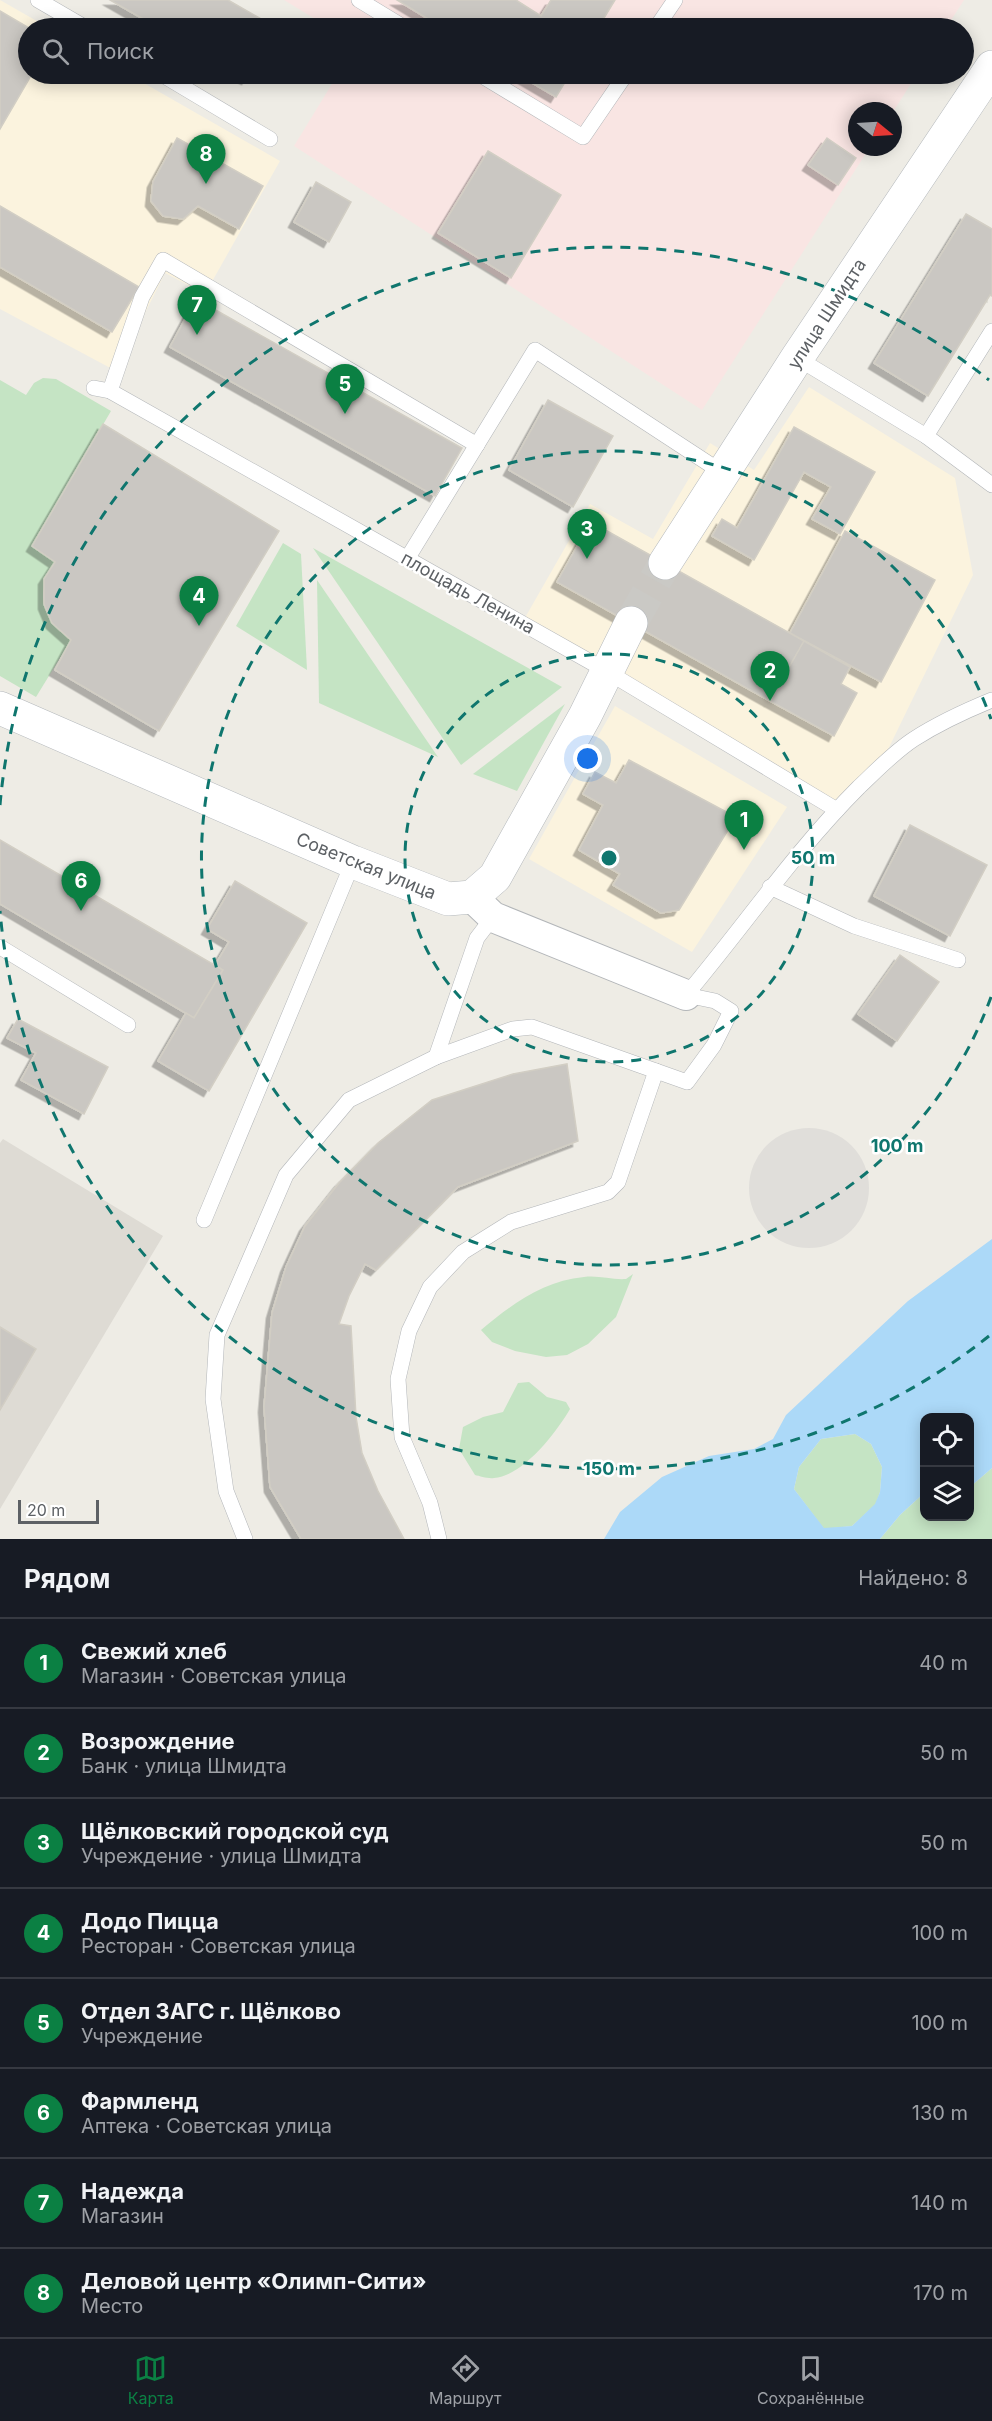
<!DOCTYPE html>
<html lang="ru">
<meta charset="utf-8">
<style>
body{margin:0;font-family:Inter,sans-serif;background:#20242c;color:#f1f3f6}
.controls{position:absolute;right:18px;bottom:18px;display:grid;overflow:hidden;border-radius:12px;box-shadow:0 3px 15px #0003}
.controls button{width:54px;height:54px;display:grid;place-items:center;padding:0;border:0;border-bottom:2px solid #363941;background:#171b24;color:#f1f3f6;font:30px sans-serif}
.compass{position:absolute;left:848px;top:102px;width:54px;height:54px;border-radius:50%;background:#171b24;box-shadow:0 3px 15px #0003;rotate:108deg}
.scale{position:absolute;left:18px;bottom:15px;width:81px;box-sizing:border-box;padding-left:6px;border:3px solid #5d6165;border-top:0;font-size:16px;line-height:21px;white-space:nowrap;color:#5d6165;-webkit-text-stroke:4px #fff;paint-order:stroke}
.you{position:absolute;left:588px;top:759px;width:21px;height:21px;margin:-15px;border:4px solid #fff;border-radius:50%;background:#1a73e8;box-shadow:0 0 0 9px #1a73e833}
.badge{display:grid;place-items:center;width:39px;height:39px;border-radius:50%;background:#0b8043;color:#fff;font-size:20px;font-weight:700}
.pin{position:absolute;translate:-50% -50px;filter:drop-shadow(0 2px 3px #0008)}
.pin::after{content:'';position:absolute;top:32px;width:21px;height:18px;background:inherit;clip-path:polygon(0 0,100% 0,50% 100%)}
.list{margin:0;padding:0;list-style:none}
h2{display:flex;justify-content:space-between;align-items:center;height:78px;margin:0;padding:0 24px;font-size:26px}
h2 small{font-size:20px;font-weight:400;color:#9ea1a6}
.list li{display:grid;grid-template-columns:39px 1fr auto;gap:18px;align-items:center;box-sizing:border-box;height:90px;padding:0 24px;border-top:2px solid #363941}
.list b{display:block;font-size:22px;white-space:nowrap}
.list p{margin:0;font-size:20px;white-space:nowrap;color:#9ea1a6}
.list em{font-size:20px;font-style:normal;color:#9ea1a6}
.icon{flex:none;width:33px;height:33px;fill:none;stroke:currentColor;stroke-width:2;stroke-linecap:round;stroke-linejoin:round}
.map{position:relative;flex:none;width:992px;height:1539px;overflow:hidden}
.search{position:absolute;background:#171b24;box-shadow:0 3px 15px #0003;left:18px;right:18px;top:18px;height:66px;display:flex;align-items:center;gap:15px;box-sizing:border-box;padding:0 21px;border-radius:33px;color:#9ea1a6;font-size:22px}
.sheet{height:798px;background:#171b24}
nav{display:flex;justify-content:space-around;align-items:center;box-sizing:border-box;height:84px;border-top:2px solid #363941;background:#171b24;font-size:16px;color:#9ea1a6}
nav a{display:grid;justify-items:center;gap:3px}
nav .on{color:#0b8043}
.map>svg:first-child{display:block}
</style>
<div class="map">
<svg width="992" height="1539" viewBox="0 0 992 1539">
<defs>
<filter id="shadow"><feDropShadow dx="-5.5" dy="5.5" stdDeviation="0" flood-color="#0004"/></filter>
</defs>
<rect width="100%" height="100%" fill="#eeece5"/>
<g fill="#fbf3de">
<polygon points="0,0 49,28 28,28 28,74 128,74 280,161 205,294 165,273 116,371 0,309"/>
<polygon points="809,387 955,478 973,575 878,770 837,810 522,623 590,504 653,539 710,443 754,470"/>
<polygon points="615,706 787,807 692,952 529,859"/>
</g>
<circle fill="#e0deda" cx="809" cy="1188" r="60"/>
<polygon fill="#dedbd4" points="3,1139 163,1236 0,1509 0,1143"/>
<g fill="#f9e5e3">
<polygon points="284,0 964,0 946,28 330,28"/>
<polygon points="338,74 917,74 893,112 857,111 857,147 870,147 702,410 294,146"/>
</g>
<g fill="#c5e4c4">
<path d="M43,378L56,379L111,411L32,546L55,562C34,597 42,615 71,640L36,697L0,676V380L26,395L34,383Z"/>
<polygon points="283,543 301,554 307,670 236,626"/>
<polygon points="313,548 562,687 461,765"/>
<polygon points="317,580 438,757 319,703"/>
<polygon points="565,704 517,791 473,774"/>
<path d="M633,1274L616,1317L588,1344L567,1355L546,1357L515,1351L492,1342L481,1330C512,1304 543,1281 584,1277C598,1275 612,1280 626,1279Z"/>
<path d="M529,1382L547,1397L566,1402L570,1409C556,1433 523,1476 494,1478C488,1479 480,1476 475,1475L459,1449L463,1427L483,1417L503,1412L518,1383Z"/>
<polygon points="855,1434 871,1444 882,1467 880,1492 876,1504 852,1526 824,1529 794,1489 799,1467 821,1439"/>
<polygon points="992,1468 992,1539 880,1539 900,1515 924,1493 924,1516 970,1516 970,1487"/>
</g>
<path fill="#acd9f8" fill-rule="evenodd" d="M992,1239V1468L970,1487V1418H924V1493L900,1515L880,1539H604L620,1512L662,1477L709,1456L754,1449L773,1439L786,1415L908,1301ZM855,1434L871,1444L882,1467L880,1492L875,1504L852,1526L824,1528L794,1489L799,1467L821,1439Z"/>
<g fill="#cac7c2" stroke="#d2cec4" stroke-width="1.5" filter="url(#shadow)">
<polygon points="110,0 228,0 277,28 159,28"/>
<polygon points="397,0 516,0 541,16 551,0 615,0 598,28 443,28"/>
<polygon points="0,11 29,28 28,74 32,74 0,129"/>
<polygon points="237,74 250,74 247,79"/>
<polygon points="517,74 570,74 556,97"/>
<polygon points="177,138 263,186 239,229 198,206 183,219 163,216 151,201 153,182"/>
<polygon points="827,138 856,158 838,185 808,165"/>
<polygon points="488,151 561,195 511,278 438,233"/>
<polygon points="316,182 351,202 329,242 294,222"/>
<polygon points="0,206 139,287 112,332 0,267"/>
<polygon points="966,214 992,229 992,296 990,295 928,396 874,363"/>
<polygon points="196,299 462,448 435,496 170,347"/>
<polygon points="548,400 613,436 573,507 509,470"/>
<polygon points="103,424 279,531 159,731 55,670 71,640 52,623 44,604 44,579 55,562 32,546"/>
<polygon points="794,427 875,472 840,534 812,519 831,487 804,472 754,560 712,536 722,519 737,528"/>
<polygon points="591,522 804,641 770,701 557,582"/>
<polygon points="845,531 935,580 881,682 790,633"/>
<polygon points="804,641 850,667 841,684 857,693 834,736 770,701"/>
<polygon points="629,760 736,817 679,910 661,913 613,885 620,874 579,850 603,805 583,794 595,772 616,783"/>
<polygon points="910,825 987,865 950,936 874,896"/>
<polygon points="0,840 223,970 194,1018 0,904"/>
<polygon points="235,881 307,923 209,1091 158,1061 186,1013 194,1018 223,970 215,965 229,942 207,929"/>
<polygon points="900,955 939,982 897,1041 858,1014"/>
<polygon points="18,1019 108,1067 84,1114 21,1080 36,1053 7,1038"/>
<polygon points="567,1064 578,1141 458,1187 376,1270 365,1264 349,1296 339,1324 351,1326 356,1417 362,1453 378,1491 404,1539 301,1539 270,1487 264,1407 272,1313 286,1267 305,1226 339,1183 378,1143 432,1100 513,1074"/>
<polygon points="0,1327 36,1349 0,1410"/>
</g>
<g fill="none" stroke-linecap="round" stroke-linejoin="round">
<polyline stroke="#cac9c5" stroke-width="33" stroke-dasharray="33 16" stroke-linecap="butt" points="631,623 665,563"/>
<defs>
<g id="lane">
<polyline points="38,0 86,28"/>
<polyline points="359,0 405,28"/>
<polyline points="656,28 675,0"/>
<polyline points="161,74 270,139"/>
<polyline points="479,74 583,137 626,74"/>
<polyline points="797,358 926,436 992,485"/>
<polyline points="94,388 110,391 596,665 837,810"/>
<polyline points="110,391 142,297 163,260 477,445"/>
<polyline points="926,436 992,331"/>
<polyline points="407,559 535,350 723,473"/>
<polyline points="770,887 854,926 958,960"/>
<polyline points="0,947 128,1025"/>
<polyline points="436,1057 477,938 493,917"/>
<polyline points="204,1220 353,862"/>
<path d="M245,1539L226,1491L213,1399L217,1335L286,1175L349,1100L436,1057L513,1029L532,1027L687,1082L714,1045L731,1011L715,1001L686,995C744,926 795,851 859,787C876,771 894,752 914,739C939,723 965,711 992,700"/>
<polyline points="439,1539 430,1503 402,1437 398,1379 409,1331 430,1287 463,1252 511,1222 608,1192 618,1182 656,1071"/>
</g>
<polyline id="street" points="472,897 493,917 686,995"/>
<g id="secondary">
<polyline points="665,563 797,358 992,67"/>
<polyline points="0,708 353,862 448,899 472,897 495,877 585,716 631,623"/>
</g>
</defs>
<use href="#lane" stroke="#b3b6b9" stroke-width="16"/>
<use href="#street" stroke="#b3b6b9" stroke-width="32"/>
<use href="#secondary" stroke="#b4b8bc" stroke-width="34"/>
<use href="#lane" stroke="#fff" stroke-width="15"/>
<use href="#street" stroke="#fff" stroke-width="30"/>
<use href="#secondary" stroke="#fff" stroke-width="33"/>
</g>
<g fill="none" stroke="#0f766e" stroke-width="3" stroke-dasharray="10 8">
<circle cx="609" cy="858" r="204"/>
<path d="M991 997A407 407 0 1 1 991 719"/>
<path d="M989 1336A611 611 0 0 1 0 911M0 805A611 611 0 0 1 989 380"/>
</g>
<g text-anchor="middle" stroke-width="5" stroke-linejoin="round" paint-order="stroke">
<g font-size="18" fill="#5d6165" stroke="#fff">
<text transform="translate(827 314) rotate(-57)" y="6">улица Шмидта</text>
<text transform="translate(468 593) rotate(29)" y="6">площадь Ленина</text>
<text transform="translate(366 866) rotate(22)" y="6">Советская улица</text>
</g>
</g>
<circle cx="609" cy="858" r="9" fill="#0f766e" stroke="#fff" stroke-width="3"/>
<g font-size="18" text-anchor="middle" font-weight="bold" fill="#0f766e" stroke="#fff" stroke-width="5" stroke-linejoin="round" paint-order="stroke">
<text x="813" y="864">50 m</text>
<text x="897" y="1152">100 m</text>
<text x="609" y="1475">150 m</text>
</g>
</svg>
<div class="controls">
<button><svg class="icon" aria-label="locate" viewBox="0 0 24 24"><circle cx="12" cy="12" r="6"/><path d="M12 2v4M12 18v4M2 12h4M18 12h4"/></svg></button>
<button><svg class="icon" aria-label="layers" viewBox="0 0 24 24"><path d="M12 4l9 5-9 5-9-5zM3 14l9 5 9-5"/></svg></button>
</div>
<svg class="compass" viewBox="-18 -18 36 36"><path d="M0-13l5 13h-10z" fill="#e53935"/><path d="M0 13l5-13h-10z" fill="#9ea1a6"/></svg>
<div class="scale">20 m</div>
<div class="you"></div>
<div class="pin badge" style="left:744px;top:850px">1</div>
<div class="pin badge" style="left:770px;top:701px">2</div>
<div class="pin badge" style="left:587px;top:559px">3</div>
<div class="pin badge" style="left:199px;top:626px">4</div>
<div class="pin badge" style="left:345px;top:414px">5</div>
<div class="pin badge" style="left:81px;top:911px">6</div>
<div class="pin badge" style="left:197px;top:335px">7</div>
<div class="pin badge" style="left:206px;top:184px">8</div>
<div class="search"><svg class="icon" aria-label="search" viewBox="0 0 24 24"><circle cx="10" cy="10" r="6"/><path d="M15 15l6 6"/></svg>Поиск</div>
</div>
<section class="sheet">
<h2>Рядом<small>Найдено: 8</small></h2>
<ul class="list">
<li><span class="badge">1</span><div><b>Свежий хлеб</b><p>Магазин · Советская улица</p></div><em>40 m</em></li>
<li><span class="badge">2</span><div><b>Возрождение</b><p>Банк · улица Шмидта</p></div><em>50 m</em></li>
<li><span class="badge">3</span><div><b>Щёлковский городской суд</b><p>Учреждение · улица Шмидта</p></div><em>50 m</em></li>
<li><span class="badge">4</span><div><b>Додо Пицца</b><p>Ресторан · Советская улица</p></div><em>100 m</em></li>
<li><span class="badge">5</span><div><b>Отдел ЗАГС г. Щёлково</b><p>Учреждение</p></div><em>100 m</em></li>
<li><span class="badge">6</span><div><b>Фармленд</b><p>Аптека · Советская улица</p></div><em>130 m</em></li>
<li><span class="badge">7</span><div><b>Надежда</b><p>Магазин</p></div><em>140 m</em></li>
<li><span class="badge">8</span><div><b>Деловой центр «Олимп-Сити»</b><p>Место</p></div><em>170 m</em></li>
</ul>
</section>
<nav>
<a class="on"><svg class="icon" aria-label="map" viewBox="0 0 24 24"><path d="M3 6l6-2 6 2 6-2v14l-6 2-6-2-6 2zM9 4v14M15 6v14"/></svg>Карта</a>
<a><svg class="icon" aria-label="directions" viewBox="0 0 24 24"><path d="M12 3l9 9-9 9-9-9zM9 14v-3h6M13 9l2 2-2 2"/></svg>Маршрут</a>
<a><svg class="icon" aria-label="saved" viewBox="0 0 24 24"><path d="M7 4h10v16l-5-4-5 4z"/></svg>Сохранённые</a>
</nav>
